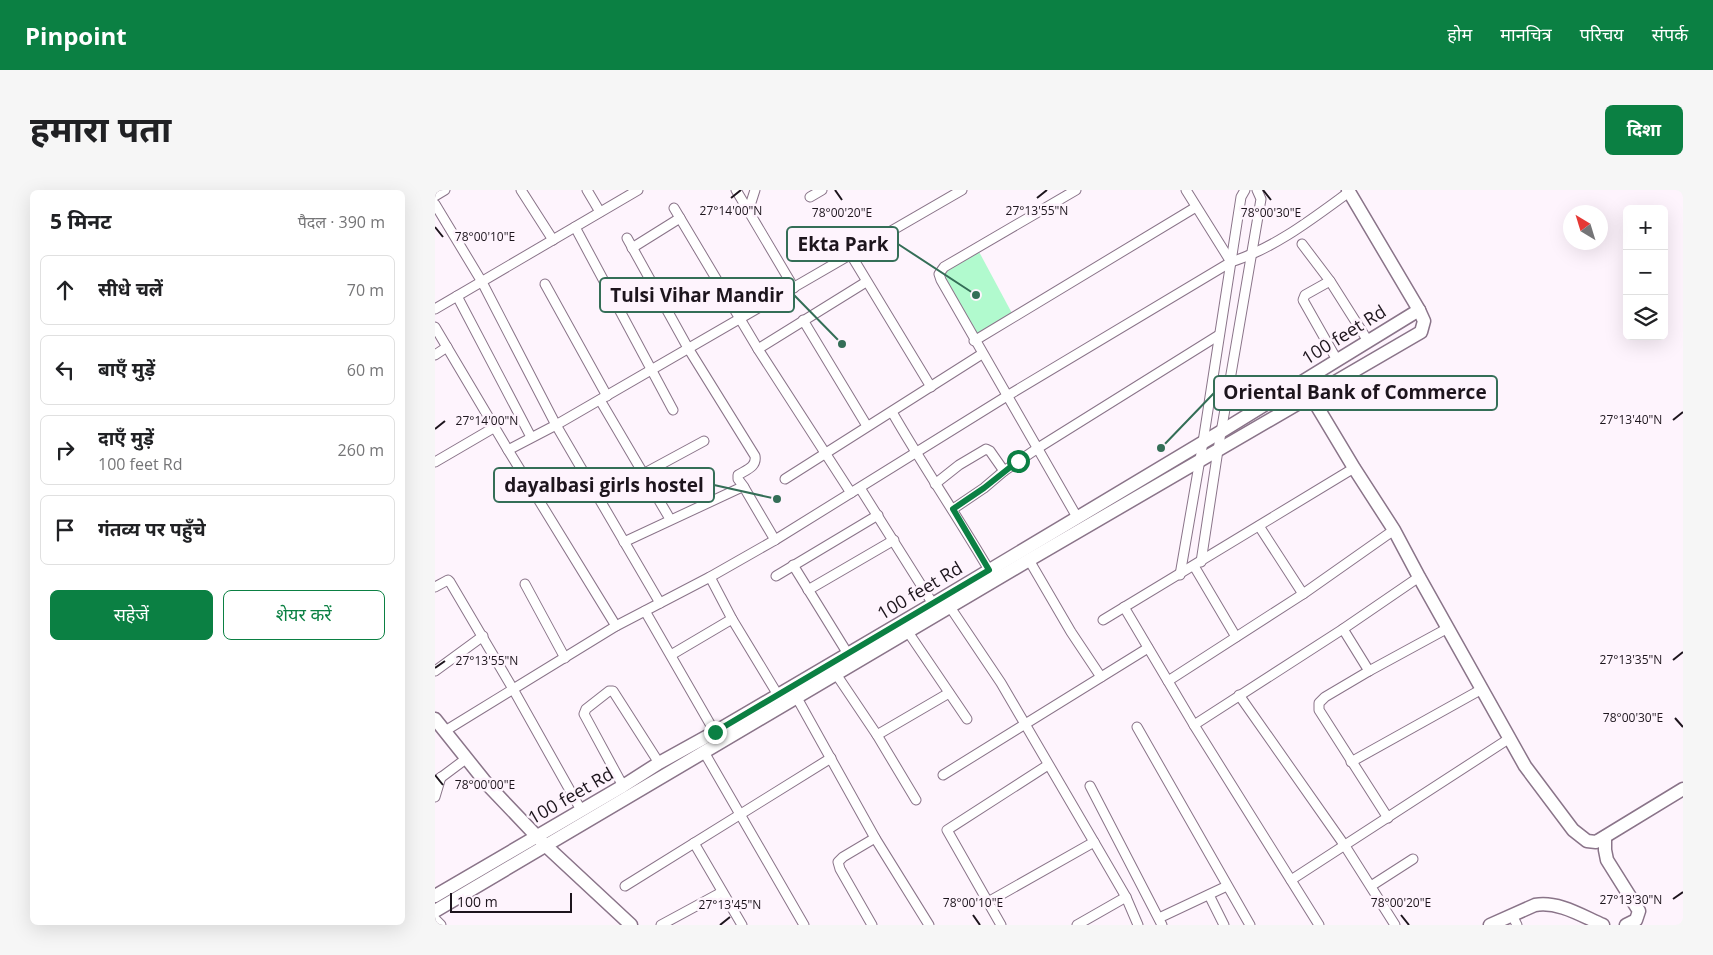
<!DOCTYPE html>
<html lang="hi">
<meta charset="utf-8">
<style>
body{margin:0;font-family:"Open Sans","Noto Sans Devanagari",sans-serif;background:#f6f6f6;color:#202124}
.controls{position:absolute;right:15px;top:15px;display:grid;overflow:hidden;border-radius:8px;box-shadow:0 5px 20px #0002}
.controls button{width:45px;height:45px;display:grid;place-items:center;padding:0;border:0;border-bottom:1px solid #e0e0e0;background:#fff;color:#202124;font:25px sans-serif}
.compass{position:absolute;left:1128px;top:15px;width:45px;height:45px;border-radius:50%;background:#fff;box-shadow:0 5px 20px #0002;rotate:322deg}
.scale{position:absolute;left:15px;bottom:12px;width:122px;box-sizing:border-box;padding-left:5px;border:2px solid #1d151d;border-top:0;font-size:14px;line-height:18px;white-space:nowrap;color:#1d151d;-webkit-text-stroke:4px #fef4fd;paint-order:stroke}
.stop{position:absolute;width:15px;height:15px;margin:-11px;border:4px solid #0b8043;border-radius:50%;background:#fff}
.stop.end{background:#0b8043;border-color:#fff;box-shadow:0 1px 5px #0008}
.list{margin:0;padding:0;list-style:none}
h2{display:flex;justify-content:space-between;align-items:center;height:65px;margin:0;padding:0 20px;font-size:21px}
h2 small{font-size:16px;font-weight:400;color:#757577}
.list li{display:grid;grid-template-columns:32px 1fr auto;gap:15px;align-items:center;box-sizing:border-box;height:70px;margin:0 10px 10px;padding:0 10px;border:1px solid #e0e0e0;border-radius:8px}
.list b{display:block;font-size:19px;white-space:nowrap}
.list p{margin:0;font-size:16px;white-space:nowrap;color:#757577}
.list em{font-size:16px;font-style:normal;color:#757577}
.actions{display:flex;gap:10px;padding:15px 20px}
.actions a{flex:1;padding:11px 0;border:1px solid #0b8043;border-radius:8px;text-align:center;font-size:18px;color:#0b8043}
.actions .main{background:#0b8043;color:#fff}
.icon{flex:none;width:28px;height:28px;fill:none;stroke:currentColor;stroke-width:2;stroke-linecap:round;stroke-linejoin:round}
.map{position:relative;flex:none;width:1248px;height:735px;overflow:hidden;border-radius:8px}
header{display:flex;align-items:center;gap:30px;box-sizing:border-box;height:70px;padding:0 25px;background:#0b8043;color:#fff}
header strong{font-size:24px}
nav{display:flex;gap:28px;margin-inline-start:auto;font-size:18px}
.intro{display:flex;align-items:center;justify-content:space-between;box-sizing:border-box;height:120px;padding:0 30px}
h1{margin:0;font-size:35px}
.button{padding:12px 22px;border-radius:8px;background:#0b8043;color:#fff;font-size:18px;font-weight:700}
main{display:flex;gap:30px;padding:0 30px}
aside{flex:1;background:#fff;border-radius:8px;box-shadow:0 5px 20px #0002}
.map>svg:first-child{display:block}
</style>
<header>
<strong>Pinpoint</strong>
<nav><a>होम</a><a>मानचित्र</a><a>परिचय</a><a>संपर्क</a></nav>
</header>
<div class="intro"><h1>हमारा पता</h1><a class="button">दिशा</a></div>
<main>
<aside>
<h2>5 मिनट<small>पैदल · 390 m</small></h2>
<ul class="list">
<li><svg class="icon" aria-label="ahead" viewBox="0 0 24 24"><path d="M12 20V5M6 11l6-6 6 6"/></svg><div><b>सीधे चलें</b></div><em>70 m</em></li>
<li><svg class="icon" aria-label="left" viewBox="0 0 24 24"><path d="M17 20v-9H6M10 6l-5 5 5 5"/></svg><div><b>बाएँ मुड़ें</b></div><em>60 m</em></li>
<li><svg class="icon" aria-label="right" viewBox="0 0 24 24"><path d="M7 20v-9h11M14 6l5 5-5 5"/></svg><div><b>दाएँ मुड़ें</b><p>100 feet Rd</p></div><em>260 m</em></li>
<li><svg class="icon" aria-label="arrive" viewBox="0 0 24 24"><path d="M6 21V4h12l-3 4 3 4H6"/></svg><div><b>गंतव्य पर पहुँचे</b></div></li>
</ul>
<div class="actions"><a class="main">सहेजें</a><a>शेयर करें</a></div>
</aside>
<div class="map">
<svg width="1248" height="735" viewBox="0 0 1248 735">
<rect width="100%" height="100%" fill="#fef4fd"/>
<polygon fill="#b1face" points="542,58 579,127 539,151 504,84"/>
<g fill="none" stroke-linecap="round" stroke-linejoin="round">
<defs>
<g id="street">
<polyline points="86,0 118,50"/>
<polyline points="152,0 165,22"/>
<polyline points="301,0 359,98"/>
<polyline points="641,0 509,77 504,84 506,90 642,327"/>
<polyline points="751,0 796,72"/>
<polyline points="0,6 10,0"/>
<polyline points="375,7 387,0"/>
<polyline points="0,14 47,92 121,235 225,413"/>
<polyline points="239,18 323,159 416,303"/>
<polyline points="313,22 320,0"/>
<polyline points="140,37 238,220"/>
<path d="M192,48L253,158L320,266C322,277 311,280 303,285V289L309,297"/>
<polyline points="867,54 895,91 933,151"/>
<polyline points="197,58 245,28"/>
<polyline points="416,65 496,197"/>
<polyline points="895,91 870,105 868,110 902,170"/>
<polyline points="110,94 172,206"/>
<polyline points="22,106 96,247"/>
<polyline points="0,119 203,0"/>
<polyline points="368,130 432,236"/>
<polyline points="0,137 73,260 181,436"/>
<polyline points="539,151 761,17"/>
<polyline points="323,159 431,92"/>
<polyline points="0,165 12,157"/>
<polyline points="165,210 235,329"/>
<path d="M457,222C488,276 523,327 554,380"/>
<polyline points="73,260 121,235 527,0"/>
<polyline points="0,272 60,237"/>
<polyline points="208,284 269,251"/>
<polyline points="350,289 547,164"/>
<polyline points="500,294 524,275 551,259 555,261 569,281"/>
<polyline points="425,298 498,414"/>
<polyline points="518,319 549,298 569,281 603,258 784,145"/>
<polyline points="824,336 868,404"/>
<polyline points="189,352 307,297 310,299 340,350"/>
<polyline points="594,370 636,442 666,487"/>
<polyline points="766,372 783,260 826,9 822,0"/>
<polyline points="358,375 413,464"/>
<polyline points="759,376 801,447"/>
<polyline points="745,385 768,252 806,7 810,0"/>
<polyline points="341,386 443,325"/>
<polyline points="90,394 130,468"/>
<polyline points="0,397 13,390 15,392 78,499 146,620"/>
<polyline points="373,400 459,350"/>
<polyline points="515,417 566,493 659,652 691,707 703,735"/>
<polyline points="689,417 759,535 884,735"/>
<polyline points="210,421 282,546"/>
<polyline points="297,429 343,505"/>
<polyline points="668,430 919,278"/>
<polyline points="908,439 934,481"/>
<polyline points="473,442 532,529"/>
<polyline points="236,465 297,429 275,387"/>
<polyline points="0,481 48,446"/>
<polyline points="401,484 442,545 481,610"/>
<polyline points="733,491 868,404 959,340"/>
<polyline points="804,505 910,656 960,735"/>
<polyline points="362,508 440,648 494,735"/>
<polyline points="759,535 908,439 984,387"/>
<polyline points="702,537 815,735"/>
<path d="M10,541L181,436L275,387L340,350L572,206L796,72C840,58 877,29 914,2"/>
<polyline points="442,545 514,503"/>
<polyline points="269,562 369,735"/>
<polyline points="916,572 1047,499"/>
<polyline points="508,585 713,458"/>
<polyline points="0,592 32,568"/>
<polyline points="188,596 149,524 151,519 174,501 178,501 224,573"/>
<polyline points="655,596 727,735"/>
<polyline points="0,607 6,587"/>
<polyline points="953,628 884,520 884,513 890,507 934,481 1013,438"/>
<polyline points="259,653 307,735"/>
<polyline points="856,690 1075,548"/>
<polyline points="190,696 396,568"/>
<polyline points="936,696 978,669"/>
<polyline points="774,705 789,735"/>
<polyline points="553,712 659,652"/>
<polyline points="1077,725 1082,735"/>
<polyline points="724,728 792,696"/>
<polyline points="0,729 6,735"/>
<polyline points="226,735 287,702"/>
<polyline points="437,735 405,679 403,672 408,667 440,648"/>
<polyline points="566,735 512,640 613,575"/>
<polyline points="642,735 691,707"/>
</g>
<g id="secondary">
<polyline points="871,198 919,278 959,340 984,387 1090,576 1138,640 1152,651 1161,652 1248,599"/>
<polyline points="0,529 52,594 110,655 196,735"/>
<polyline points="1170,647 1170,660 1172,670 1204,721 1201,730 1191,735"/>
<polyline points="0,706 188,596 224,573 280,542 498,414 787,241 984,120"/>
<polyline points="0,721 594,370 986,142 989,131 984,120 913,0"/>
<path d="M1055,735L1100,715C1124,711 1147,726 1168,735"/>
</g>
</defs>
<use href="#street" stroke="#8a7489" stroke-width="11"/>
<use href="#secondary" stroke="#8a7489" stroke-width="15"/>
<use href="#street" stroke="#fff" stroke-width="9"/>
<use href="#secondary" stroke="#fff" stroke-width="12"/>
</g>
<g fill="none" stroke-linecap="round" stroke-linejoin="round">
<polyline stroke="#0b8043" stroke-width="6" points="280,542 554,380 518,319 549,298 583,271"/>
</g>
<path fill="none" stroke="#1d151d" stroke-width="2" d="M400,0L407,10M828,0L836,10M296,8L306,0M602,8L612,0M0,37L8,47M1238,230L1248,222M0,239L10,231M1238,470L1248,462M0,478L10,471M1240,528L1248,537M0,585L8,595M1238,709L1248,702M538,725L545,735M966,725L974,735M285,735L295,727"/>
<g text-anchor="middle" stroke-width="5" stroke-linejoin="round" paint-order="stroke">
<g font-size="18" fill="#1d151d" stroke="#fef4fd">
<text transform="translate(909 145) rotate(-32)" y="6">100 feet Rd</text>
<text transform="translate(485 401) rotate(-31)" y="6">100 feet Rd</text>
<text transform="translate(136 606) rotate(-30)" y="6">100 feet Rd</text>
</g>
</g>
<g font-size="12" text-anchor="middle" fill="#1d151d" stroke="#fef4fd" stroke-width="5" stroke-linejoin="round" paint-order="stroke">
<text x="296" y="25">27°14'00"N</text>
<text x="602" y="25">27°13'55"N</text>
<text x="836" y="27">78°00'30"E</text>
<text x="407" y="27">78°00'20"E</text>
<text x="50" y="51">78°00'10"E</text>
<text x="1196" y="234">27°13'40"N</text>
<text x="52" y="235">27°14'00"N</text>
<text x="1196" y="474">27°13'35"N</text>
<text x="52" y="475">27°13'55"N</text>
<text x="1198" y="532">78°00'30"E</text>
<text x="50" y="599">78°00'00"E</text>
<text x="1196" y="714">27°13'30"N</text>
<text x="538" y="717">78°00'10"E</text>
<text x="966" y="717">78°00'20"E</text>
<text x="295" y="719">27°13'45"N</text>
</g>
<path fill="none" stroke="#346e57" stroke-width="2" d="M541 105L463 54M407 154L359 105M726 258L779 203M342 309L279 295"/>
<g fill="#346e57" stroke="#fef4fd" stroke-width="2">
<circle cx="541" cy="105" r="5"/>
<circle cx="407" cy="154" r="5"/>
<circle cx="726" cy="258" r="5"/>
<circle cx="342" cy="309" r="5"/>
</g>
<g fill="#fef4fd" stroke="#346e57" stroke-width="2">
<rect x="352" y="37" width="111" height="34" rx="5"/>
<rect x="165" y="88" width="194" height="34" rx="5"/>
<rect x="779" y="186" width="283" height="34" rx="5"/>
<rect x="59" y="278" width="220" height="34" rx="5"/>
</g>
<g font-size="19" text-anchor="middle" font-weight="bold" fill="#1d151d">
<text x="408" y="61">Ekta Park</text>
<text x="262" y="112">Tulsi Vihar Mandir</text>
<text x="920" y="209">Oriental Bank of Commerce</text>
<text x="169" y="302">dayalbasi girls hostel</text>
</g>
</svg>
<div class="controls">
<button>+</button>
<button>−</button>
<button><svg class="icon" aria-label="layers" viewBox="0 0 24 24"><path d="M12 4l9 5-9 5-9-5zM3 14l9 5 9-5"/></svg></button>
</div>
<svg class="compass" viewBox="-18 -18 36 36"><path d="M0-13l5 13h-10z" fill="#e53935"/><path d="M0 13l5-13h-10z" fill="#757577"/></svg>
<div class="scale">100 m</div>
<div class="stop" style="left:583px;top:271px"></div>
<div class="stop end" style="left:280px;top:542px"></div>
</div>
</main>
